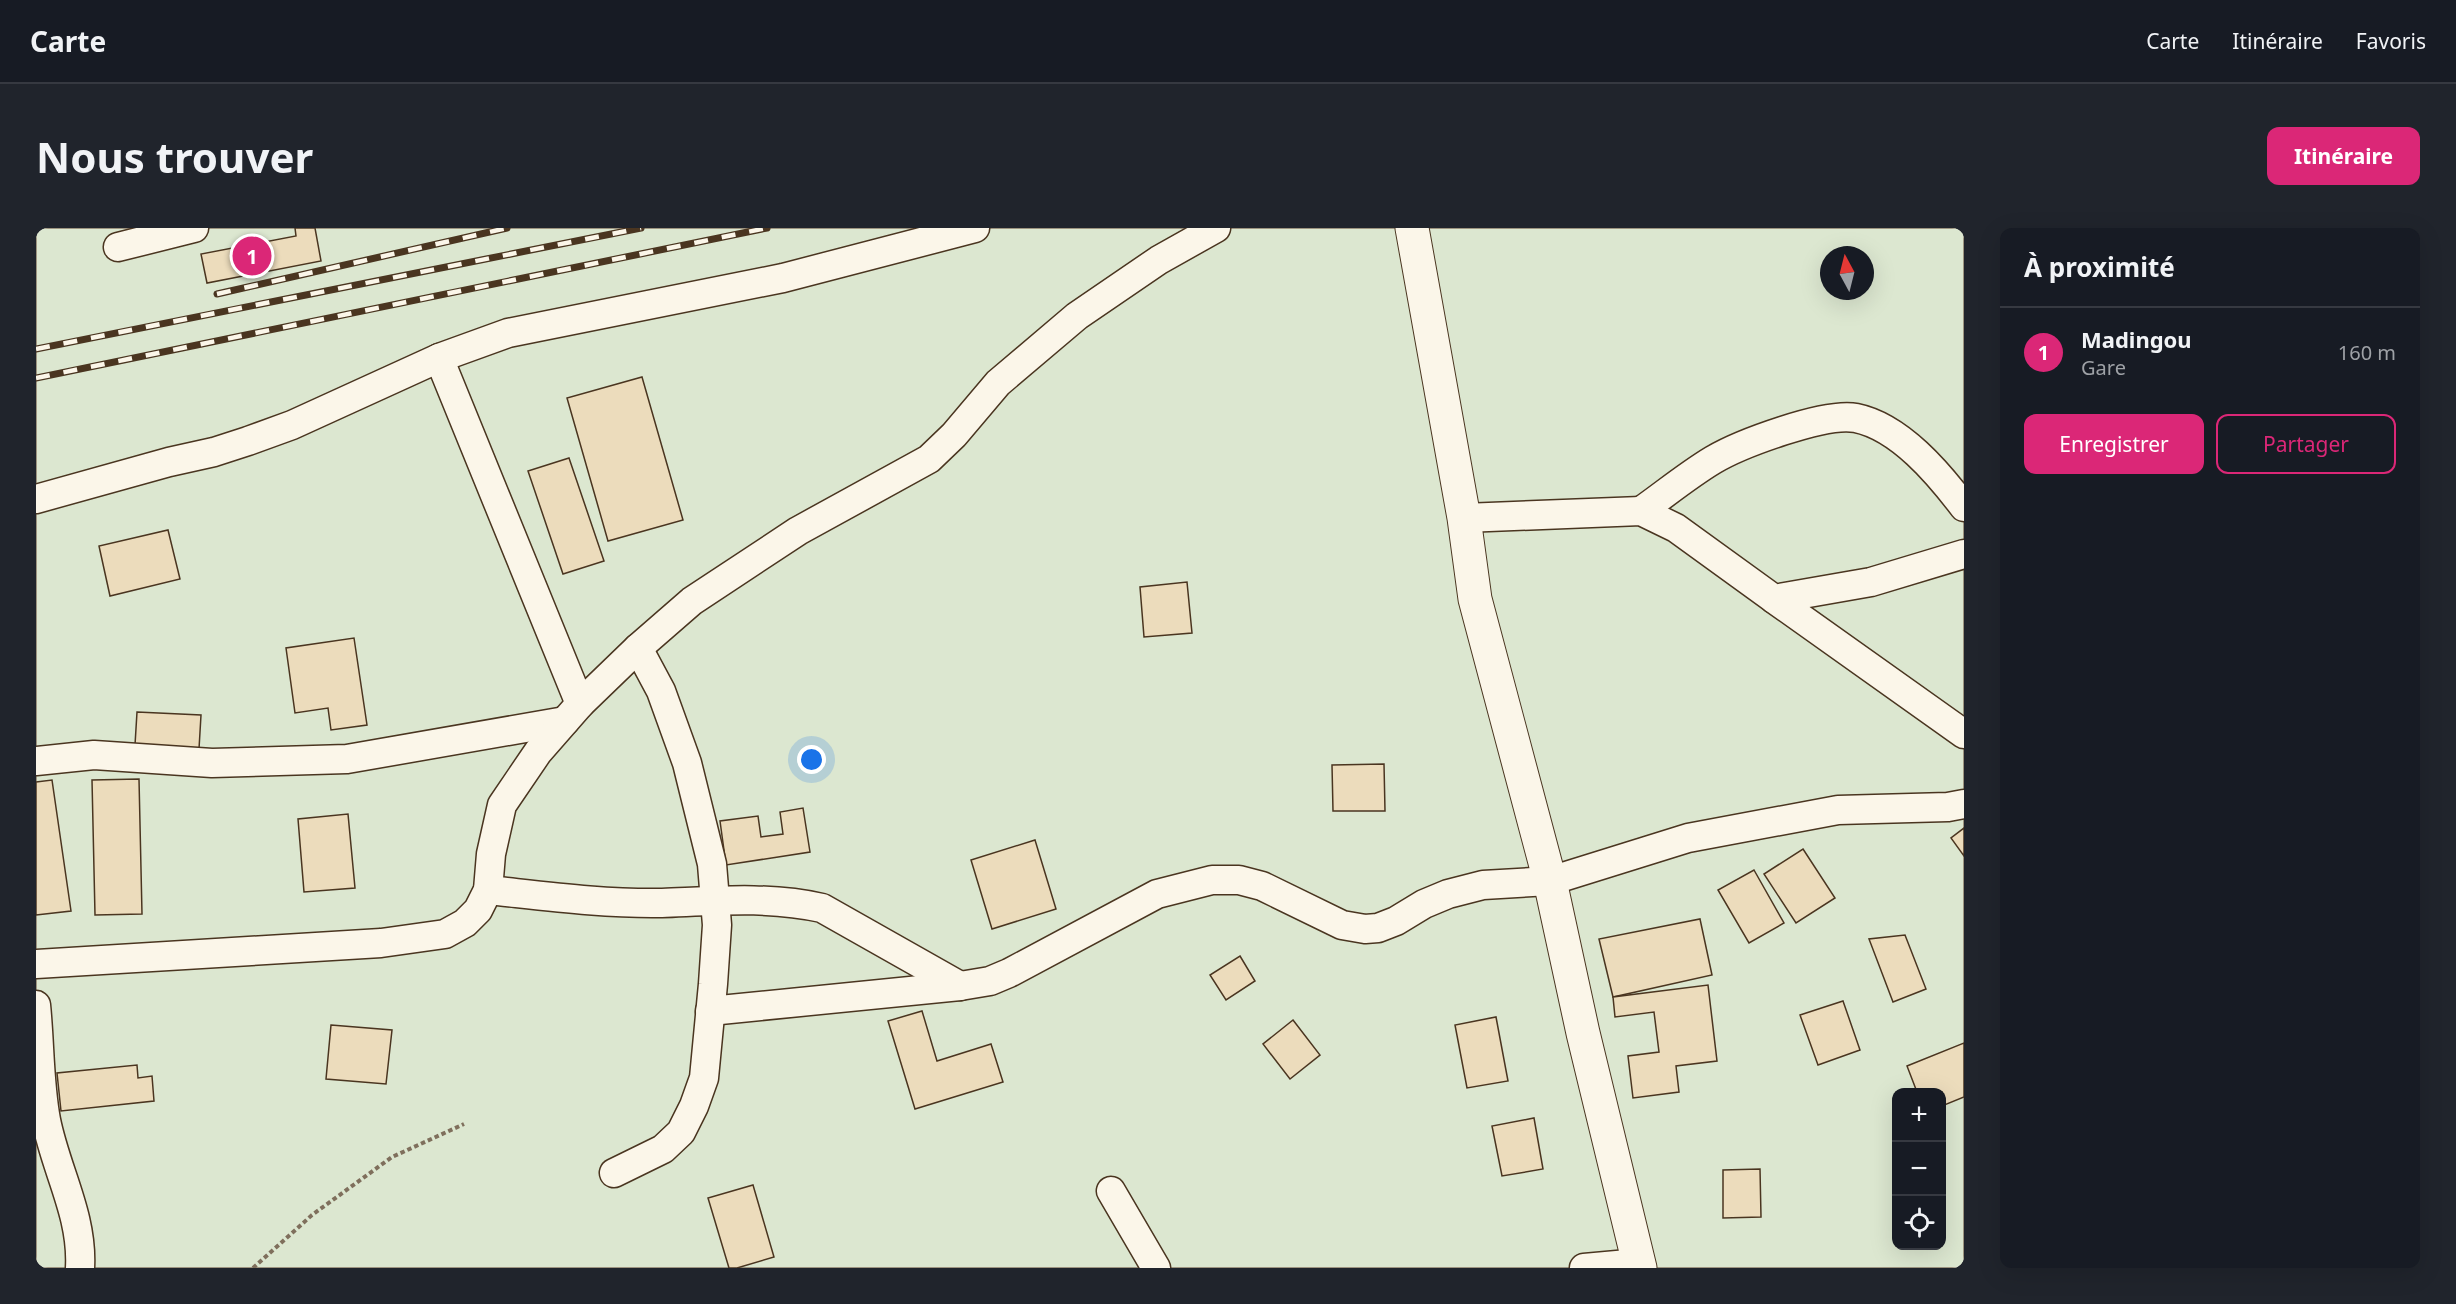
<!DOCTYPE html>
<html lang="fr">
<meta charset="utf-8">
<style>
body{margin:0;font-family:"Noto Sans",sans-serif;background:#20242c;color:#f1f3f6}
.controls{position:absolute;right:18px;bottom:18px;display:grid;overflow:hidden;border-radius:12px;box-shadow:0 6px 24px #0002}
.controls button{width:54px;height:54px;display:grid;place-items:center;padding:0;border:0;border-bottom:2px solid #363941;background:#171b24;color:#f1f3f6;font:30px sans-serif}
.compass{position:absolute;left:1784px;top:18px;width:54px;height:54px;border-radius:50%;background:#171b24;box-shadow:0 6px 24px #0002;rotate:353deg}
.you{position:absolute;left:776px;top:532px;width:21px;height:21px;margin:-15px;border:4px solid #fff;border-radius:50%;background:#1a73e8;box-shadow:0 0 0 9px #1a73e833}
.badge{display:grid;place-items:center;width:39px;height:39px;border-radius:50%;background:#db2777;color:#fff;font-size:20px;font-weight:700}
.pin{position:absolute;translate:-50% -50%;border:3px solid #fff;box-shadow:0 2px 6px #0006}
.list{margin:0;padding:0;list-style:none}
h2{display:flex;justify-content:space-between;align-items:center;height:78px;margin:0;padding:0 24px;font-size:26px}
h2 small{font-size:20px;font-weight:400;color:#9ea1a6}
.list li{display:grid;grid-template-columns:39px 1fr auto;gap:18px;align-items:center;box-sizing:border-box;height:90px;padding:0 24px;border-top:2px solid #363941}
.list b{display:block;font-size:22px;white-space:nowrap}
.list p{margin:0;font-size:20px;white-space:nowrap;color:#9ea1a6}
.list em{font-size:20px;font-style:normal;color:#9ea1a6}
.actions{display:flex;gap:12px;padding:18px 24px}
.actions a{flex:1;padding:14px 0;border:2px solid #db2777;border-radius:12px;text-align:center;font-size:21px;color:#db2777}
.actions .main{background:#db2777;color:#fff}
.icon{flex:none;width:33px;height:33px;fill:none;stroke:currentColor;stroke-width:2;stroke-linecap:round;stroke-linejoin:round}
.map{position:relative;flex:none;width:1928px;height:1040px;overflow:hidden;border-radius:12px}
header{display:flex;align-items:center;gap:36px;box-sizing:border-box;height:84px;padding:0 30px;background:#171b24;border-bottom:2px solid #363941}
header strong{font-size:28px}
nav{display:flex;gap:33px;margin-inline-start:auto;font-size:21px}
.intro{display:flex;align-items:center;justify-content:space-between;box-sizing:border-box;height:144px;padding:0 36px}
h1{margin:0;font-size:42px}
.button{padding:15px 27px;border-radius:12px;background:#db2777;color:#fff;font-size:21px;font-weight:700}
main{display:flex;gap:36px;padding:0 36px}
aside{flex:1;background:#171b24;border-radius:12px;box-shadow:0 6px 24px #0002}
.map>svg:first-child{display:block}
</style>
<header>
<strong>Carte</strong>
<nav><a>Carte</a><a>Itinéraire</a><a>Favoris</a></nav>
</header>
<div class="intro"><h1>Nous trouver</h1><a class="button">Itinéraire</a></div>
<main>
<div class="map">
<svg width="1928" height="1040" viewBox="0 0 1928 1040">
<rect width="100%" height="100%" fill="#fbf6e9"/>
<path fill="#dce7d0" stroke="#887966" stroke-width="1.5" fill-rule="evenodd" d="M0,0H1928V1040H0ZM1793,27H1829V63H1793ZM1860,864H1906V1018H1860Z"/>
<g fill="#ecdcbc" stroke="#4a3520" stroke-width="1.5">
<polygon points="259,0 279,0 285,33 171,55 165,26 260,8"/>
<polygon points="606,149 647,292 572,313 531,170"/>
<polygon points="533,230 568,333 527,346 492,243"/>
<polygon points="132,302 144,351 74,368 63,318"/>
<polygon points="1151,354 1156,405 1108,409 1104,359"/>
<polygon points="318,410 331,497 295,502 292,480 259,485 250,420"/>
<polygon points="101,484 165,487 163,521 99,517"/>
<polygon points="1348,536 1349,583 1297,583 1296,537"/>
<polygon points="103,551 106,686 59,687 56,552"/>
<polygon points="16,552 35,683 0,687 0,554"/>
<polygon points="767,580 774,624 690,637 684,593 722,588 725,609 747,606 744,584"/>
<polygon points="312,586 319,660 268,664 262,591"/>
<polygon points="1928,600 1928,628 1915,610"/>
<polygon points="999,612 1020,681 956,701 935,632"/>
<polygon points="1767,621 1799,670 1760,695 1728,646"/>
<polygon points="1718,642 1748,695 1713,715 1682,662"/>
<polygon points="1664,691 1676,747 1577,769 1563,711"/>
<polygon points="1869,707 1890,761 1857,774 1833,711"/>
<polygon points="1204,728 1219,753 1190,772 1174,747"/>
<polygon points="1672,757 1681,833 1640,838 1643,864 1597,870 1592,828 1623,824 1618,784 1579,789 1577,769"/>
<polygon points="1807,773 1824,822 1782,837 1764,787"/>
<polygon points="886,783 901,833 955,816 967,854 879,881 852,793"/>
<polygon points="1460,789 1472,853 1431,860 1419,797"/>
<polygon points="1257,792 1284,827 1254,851 1227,816"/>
<polygon points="295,797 356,802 350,856 290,851"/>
<polygon points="1928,815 1928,869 1906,878 1906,864 1881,864 1871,838"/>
<polygon points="101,837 102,850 116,848 118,873 25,883 21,845"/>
<polygon points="1498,890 1507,941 1466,948 1456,898"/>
<polygon points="1724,941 1725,989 1687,990 1687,942"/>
<polygon points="717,957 738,1029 701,1040 693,1040 672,970"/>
</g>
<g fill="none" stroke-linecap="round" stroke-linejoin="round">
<defs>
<g id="minor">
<polyline points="82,19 158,0"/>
<polyline points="403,130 544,476"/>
<polyline points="0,271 133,234 178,224 212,213 256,197 403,130 472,105 747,50 939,0"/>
<path d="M1605,283C1629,266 1652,247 1677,232C1704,216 1789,184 1820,190C1864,199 1903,246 1928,279"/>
<polyline points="1428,290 1605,283 1640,300 1738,371 1835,354 1928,326"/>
<polyline points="1738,371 1928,506"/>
<polyline points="0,533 58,527 176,535 311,531 529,493"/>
<path d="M452,662C509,668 568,676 626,675C679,673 733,668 786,680L924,758"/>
<polyline points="0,736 345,715 409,706 429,695 442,682 452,662 455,626 466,577 502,524 544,476 602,420 656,373 762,303 893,231 918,207 962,155 1041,88 1123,32 1180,0"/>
<path d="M0,777C4,816 3,855 10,892C20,943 47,987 44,1040"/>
<polyline points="674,783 924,758 954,753 973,745 1121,666 1176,652 1203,652 1226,658 1306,697 1329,701 1342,700 1360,693 1388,676 1412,666 1447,657 1514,653 1652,610 1802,582 1912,579 1928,576"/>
<polyline points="578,945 627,921 645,904 658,878 668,850 677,756 681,697 676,636 651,535 625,463 602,420"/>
<polyline points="1075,963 1120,1040"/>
<polyline points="1548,1040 1603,1035"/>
</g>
<polyline id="tertiary" points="1376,0 1428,290 1439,371 1514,653 1547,805 1604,1040"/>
</defs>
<use href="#minor" stroke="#4a3520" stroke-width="31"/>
<use href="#tertiary" stroke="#4a3520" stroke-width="35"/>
<polyline stroke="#7f6f5c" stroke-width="4" stroke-dasharray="4.5 3" stroke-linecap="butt" points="217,1040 276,987 356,929 428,896"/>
<use href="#minor" stroke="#fbf6e9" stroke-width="28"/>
<use href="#tertiary" stroke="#fbf6e9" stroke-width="33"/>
<defs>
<g id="rail">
<polyline points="181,66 471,0"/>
<polyline points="0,121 605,0"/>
<polyline points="0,150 731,0"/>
</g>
</defs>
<use href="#rail" stroke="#4a3520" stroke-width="7"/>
<use href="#rail" stroke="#fbf6e9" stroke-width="4.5" stroke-dasharray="14" stroke-linecap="butt"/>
</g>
</svg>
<div class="controls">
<button>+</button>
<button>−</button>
<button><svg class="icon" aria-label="locate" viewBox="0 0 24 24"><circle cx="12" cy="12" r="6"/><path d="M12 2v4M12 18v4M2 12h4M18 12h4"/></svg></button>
</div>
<svg class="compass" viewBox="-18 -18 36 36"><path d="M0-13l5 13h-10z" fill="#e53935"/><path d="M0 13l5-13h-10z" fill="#9ea1a6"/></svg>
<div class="you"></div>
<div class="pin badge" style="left:216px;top:28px">1</div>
</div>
<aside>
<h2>À proximité<small></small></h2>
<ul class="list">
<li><span class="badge">1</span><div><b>Madingou</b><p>Gare</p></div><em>160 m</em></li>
</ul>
<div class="actions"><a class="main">Enregistrer</a><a>Partager</a></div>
</aside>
</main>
